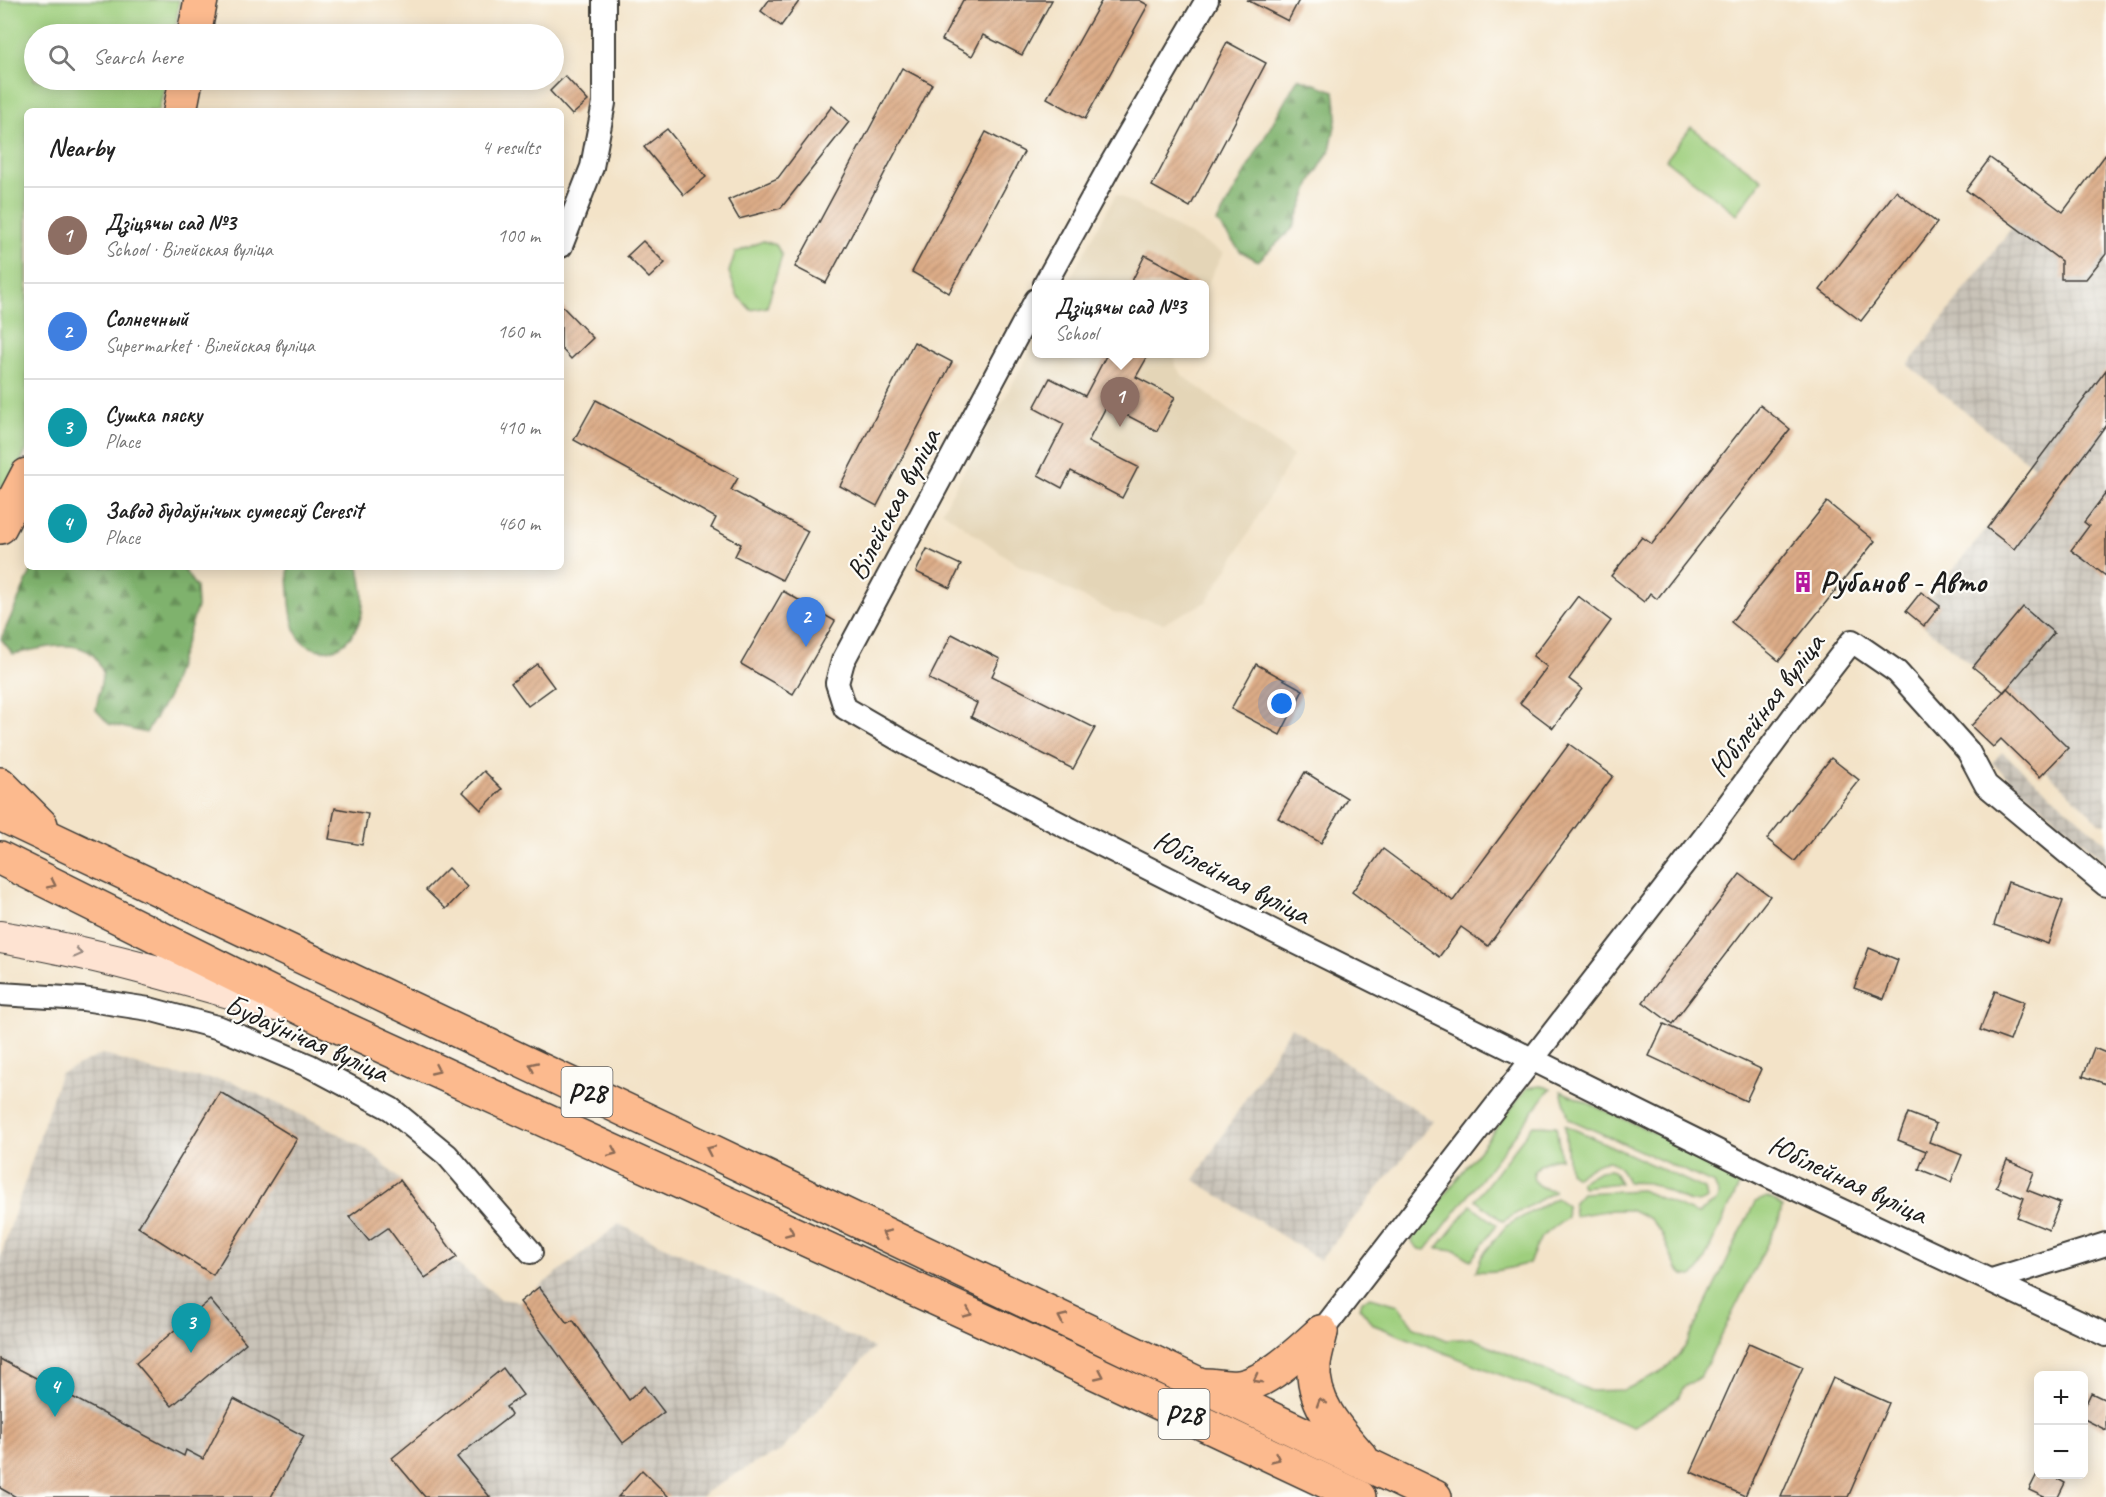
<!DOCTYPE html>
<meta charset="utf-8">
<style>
body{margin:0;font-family:Caveat,sans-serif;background:#f2f2f2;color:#222}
.controls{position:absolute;right:18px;bottom:18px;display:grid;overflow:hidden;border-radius:9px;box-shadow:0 3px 15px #0003}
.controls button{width:54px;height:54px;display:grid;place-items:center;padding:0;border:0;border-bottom:2px solid #e0e0e0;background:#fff;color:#222;font:30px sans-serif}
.you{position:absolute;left:1282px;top:704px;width:21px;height:21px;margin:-15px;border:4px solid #fff;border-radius:50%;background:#1a73e8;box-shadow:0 0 0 9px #1a73e833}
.badge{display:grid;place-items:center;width:39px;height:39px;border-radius:50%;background:#b5179e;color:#fff;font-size:20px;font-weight:700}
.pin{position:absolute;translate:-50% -50px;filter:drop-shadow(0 2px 3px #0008)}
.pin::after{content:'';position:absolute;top:32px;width:21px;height:18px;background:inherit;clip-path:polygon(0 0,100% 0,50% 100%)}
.popup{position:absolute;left:1032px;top:280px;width:177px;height:78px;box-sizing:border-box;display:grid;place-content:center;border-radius:9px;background:#fff;filter:drop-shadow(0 2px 4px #0005);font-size:20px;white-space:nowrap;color:#767676}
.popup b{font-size:22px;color:#222}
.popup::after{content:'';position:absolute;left:50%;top:100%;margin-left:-12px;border:12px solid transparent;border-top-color:#fff}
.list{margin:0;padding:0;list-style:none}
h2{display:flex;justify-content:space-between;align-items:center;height:78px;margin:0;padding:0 24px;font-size:26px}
h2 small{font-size:20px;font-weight:400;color:#767676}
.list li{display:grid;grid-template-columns:39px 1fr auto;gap:18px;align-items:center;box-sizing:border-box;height:96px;padding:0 24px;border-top:2px solid #e0e0e0}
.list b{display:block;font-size:22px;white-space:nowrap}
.list p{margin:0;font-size:20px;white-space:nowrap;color:#767676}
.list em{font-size:20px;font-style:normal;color:#767676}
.icon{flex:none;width:33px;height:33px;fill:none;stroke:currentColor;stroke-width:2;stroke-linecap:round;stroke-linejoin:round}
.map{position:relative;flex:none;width:2106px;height:1497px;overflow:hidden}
.search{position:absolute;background:#fff;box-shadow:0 3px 15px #0003;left:24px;top:24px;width:540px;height:66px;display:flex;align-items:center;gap:15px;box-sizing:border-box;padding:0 21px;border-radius:33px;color:#767676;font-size:22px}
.panel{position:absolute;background:#fff;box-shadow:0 3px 15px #0003;left:24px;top:108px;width:540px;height:462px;border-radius:9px}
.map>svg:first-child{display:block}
</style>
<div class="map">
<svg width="2106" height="1497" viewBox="0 0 2106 1497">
<defs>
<pattern id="industrial-grid" width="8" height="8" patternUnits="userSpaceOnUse" patternTransform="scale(1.5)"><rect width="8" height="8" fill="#c9c3b8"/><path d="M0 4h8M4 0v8" fill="none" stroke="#aca79e"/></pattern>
<pattern id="forest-firs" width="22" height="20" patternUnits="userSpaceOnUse" patternTransform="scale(1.5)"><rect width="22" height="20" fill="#7fb26d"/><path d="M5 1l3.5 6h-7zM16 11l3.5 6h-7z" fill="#679059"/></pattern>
<pattern id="building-hatch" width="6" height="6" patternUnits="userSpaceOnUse" patternTransform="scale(1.5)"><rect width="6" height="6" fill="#dcac87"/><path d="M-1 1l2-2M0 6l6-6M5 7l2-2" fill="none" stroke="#bc9374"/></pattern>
</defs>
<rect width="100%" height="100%" fill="#fdfcf7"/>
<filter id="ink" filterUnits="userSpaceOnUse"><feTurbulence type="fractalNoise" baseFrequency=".0167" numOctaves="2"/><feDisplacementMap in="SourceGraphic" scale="12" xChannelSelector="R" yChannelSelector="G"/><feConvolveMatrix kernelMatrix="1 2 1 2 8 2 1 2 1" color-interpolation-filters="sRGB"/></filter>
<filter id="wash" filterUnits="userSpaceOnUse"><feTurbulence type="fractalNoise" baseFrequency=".008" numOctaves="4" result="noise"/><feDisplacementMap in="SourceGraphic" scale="24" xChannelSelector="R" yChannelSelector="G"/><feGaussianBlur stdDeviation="1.35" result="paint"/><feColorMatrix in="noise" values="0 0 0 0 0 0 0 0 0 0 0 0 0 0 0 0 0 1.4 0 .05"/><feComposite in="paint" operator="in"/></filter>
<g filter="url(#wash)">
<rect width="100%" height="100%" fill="#f3e3c8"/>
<g fill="#e4d5b7">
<polygon points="1116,194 1223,253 1204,291 1204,284 1067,284"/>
<polygon points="1036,341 1036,354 1174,354 1175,365 1184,377 1293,456 1234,558 1206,602 1164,623 1113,612 1018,565 942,511"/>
</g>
<g fill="url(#industrial-grid)">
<polygon points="1990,158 2063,212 2106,164 2106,824 2100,823 2046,771 2040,777 2002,739 1993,747 1971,726 2004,692 1906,611 1921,592 1930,598 1987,528 2033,465 2009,448 1908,365 2013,226 1966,190"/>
<polygon points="2002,752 2106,843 2106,862 1992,763"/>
<polygon points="1291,1027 1433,1121 1320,1260 1194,1180"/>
<polygon points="102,1054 161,1073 231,1081 326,1127 372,1153 400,1180 457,1257 452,1260 501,1299 520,1302 619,1224 874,1348 781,1451 753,1464 706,1492 701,1497 0,1497 0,1258 60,1074"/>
</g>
<g fill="#9fcf7e" stroke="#5e764d" stroke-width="1.5">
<polygon points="0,0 179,0 175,34 34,34 34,80 167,80 158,111 27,111 27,449 0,502"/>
<polygon points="1691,127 1762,180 1737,214 1666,160"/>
<polygon points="763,241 776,245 782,255 767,307 751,310 737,295 729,272 735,253"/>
<polygon points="1540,1086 1551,1088 1426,1250 1419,1249 1412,1242 1414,1235 1527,1088"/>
<polygon points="1561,1091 1745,1173 1699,1271 1692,1276 1683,1275 1677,1269 1661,1232 1650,1219 1632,1210 1612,1210 1574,1216 1573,1203 1582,1193 1641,1190 1697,1214 1716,1202 1719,1194 1714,1184 1569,1119"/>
<path d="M1533,1125L1556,1126L1561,1158C1532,1159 1520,1187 1554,1190V1192L1503,1221L1475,1200Z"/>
<path d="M1565,1125L1705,1189L1707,1199C1692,1212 1665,1186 1648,1183C1642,1182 1635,1183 1628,1182C1612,1150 1601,1160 1576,1177L1569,1172Z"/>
<polygon points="1609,1170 1613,1171 1620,1183 1582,1187 1580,1182 1599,1171"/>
<polygon points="1767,1197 1775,1201 1782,1207 1779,1220 1701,1376 1683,1388 1678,1398 1633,1427 1374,1325 1360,1308 1362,1300 1371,1297 1398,1305 1414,1327 1446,1340 1472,1338 1591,1391 1624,1390 1646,1380 1668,1367 1685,1347 1755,1202"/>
<path d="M1556,1198L1566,1205L1567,1218L1541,1237L1529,1263C1511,1268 1495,1273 1476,1271L1482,1256L1506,1226Z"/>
<polygon points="1471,1205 1497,1225 1471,1260 1455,1250 1437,1248"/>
</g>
<g fill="url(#forest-firs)" stroke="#4e6744" stroke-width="1.5">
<polygon points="1298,78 1334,91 1337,116 1330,150 1312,180 1293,228 1258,261 1240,251 1217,222"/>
<path d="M33,567H179L185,571L196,587L197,607L168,697L146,733L109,724L96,710L103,672C100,667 97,659 93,655C73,637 36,650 13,654L1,639Z"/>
<path d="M288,567H359C362,583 365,597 362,613C357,634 340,656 316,649C309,647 302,643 298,636C290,624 288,582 288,567Z"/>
</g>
<g id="blocks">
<g fill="url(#building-hatch)">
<polygon points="769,0 800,0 781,26 761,11"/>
<polygon points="963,0 1052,0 1022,55 983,35 972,56 942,40"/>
<polygon points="1102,0 1139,0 1148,5 1085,119 1047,98"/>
<polygon points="1247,0 1299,0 1288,21"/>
<polygon points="1227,42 1266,63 1190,207 1152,186"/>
<polygon points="902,68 932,84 826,283 795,267"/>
<polygon points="565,76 588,101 572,115 550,91"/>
<polygon points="832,106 849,122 781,208 739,219 728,200 778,178"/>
<polygon points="667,129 706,177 684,195 644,147"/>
<polygon points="986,132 1024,152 949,293 912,272"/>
<polygon points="2106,154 2106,254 2086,279 2061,279 2061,261 1966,190 1990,158 2063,212"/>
<polygon points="1896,191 1937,223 1861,321 1820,290"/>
<polygon points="643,241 665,263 649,278 627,256"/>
<polygon points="1145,255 1202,285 1130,285"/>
<polygon points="561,305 593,338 571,359 561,348"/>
<polygon points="914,342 952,362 877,506 840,486"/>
<polygon points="1107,354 1149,354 1136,377 1175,397 1157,431 1107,405 1088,442 1138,467 1122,498 1071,471 1062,488 1038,475 1064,424 1034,408 1050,378 1085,396"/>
<polygon points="2106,370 2106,425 2014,549 1987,528"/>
<polygon points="596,400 738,478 731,490 808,531 782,580 735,556 741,544 711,528 716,518 574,440"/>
<polygon points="1760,405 1790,429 1657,599 1650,593 1644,602 1611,576 1642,537 1652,544"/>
<polygon points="2106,493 2106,576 2071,550 2089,526 2084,522"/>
<polygon points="1827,502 1875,541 1779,661 1731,622"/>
<polygon points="927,549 961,565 950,588 916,572"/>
<polygon points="783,591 835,621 793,694 741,664"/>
<polygon points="1921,592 1940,606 1924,626 1906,611"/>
<polygon points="1578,596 1611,621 1569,679 1582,689 1553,728 1520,703 1547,667 1533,656"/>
<polygon points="2023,607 2054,633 2004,692 1973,667"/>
<polygon points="952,634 1000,659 992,676 1095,728 1073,769 971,717 977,703 929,679"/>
<polygon points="537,664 554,687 528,706 511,683"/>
<polygon points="1256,664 1303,690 1280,735 1231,709"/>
<polygon points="2007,688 2068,748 2040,777 2001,739 1993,747 1971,726"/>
<polygon points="1569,744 1613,776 1488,946 1461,927 1439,957 1352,892 1383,849 1453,901"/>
<polygon points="1831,758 1859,780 1795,861 1767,839"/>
<polygon points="484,771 502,789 481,810 463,792"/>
<polygon points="1305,772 1347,798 1321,843 1278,818"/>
<polygon points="335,808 368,814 362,845 329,839"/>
<polygon points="448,868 467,887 446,909 426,890"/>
<polygon points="1740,874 1770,896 1672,1024 1643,1002"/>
<polygon points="2008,882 2063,901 2048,944 1994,925"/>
<polygon points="1869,948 1898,960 1884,999 1854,988"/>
<polygon points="1995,991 2024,1002 2010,1041 1980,1030"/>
<polygon points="1664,1024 1761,1069 1746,1101 1649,1056"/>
<polygon points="2094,1048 2106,1053 2106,1084 2083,1076"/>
<polygon points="220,1092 297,1139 213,1275 138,1227"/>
<polygon points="1908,1113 1936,1124 1929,1142 1962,1155 1951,1182 1919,1169 1926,1151 1898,1140"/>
<polygon points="2007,1160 2034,1172 2027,1190 2060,1203 2049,1230 2017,1217 2024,1198 1996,1187"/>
<polygon points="400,1180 457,1257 425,1278 388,1228 369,1241 349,1217"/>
<polygon points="539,1287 567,1323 573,1320 629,1400 644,1386 664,1412 623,1443 520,1302"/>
<polygon points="210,1300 246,1343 172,1406 136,1363"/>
<polygon points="1749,1343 1803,1367 1745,1496 1691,1472"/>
<polygon points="0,1359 184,1456 186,1450 203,1459 234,1399 304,1436 271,1497 16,1497 0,1488"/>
<polygon points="503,1368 523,1395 506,1407 511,1415 457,1457 490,1497 425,1497 392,1458"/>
<polygon points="1833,1378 1889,1403 1848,1497 1781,1497"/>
<polygon points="2091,1393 2106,1400 2106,1430 2084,1419 2084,1408"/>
<polygon points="642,1470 669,1497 618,1497"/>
<polygon points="2037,1474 2049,1474 2065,1483 2058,1497 2044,1497 2029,1490"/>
</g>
</g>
</g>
<g filter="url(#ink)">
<use href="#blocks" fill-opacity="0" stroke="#3c3a36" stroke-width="1.5"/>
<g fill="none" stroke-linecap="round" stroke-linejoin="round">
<defs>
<g id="street">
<polyline points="561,246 592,167 604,103 604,0"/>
<polyline points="1045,284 1111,164 1207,0"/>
<polyline points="1036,300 843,661 837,683 845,708 907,744 1078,833 1293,941 1766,1175 2106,1335"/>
<polyline points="0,994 83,999 149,1009 220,1028 310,1066 391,1109 447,1155 531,1252"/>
<polyline points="1992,1280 2106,1244"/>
<polyline points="1321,1332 1706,835 1793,717 1852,641 1897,672 1968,751 1986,785 2106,885"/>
</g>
<path id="secondary" d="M0,937C93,952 185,979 275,1005"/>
<g id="highway">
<polyline points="194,34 201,0"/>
<polyline points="180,111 186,80"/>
<polyline points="0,527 27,475"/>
<polyline points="0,784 41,825"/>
<polyline points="0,814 676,1134 1435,1497"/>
<polyline points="0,858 325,1020 1009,1332 1359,1497"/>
<path d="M1321,1332C1319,1342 1315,1354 1314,1364C1311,1402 1338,1431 1361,1457"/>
<path d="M1205,1385C1216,1385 1228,1388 1239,1387C1267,1383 1301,1350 1321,1332"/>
</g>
</defs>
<use href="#street" stroke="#3c3a36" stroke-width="26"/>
<use href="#secondary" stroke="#3c3a36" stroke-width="34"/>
<use href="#highway" stroke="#3c3a36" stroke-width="36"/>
<use href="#street" stroke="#fff" stroke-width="22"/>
<use href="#secondary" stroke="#fee3d2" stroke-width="32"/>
<use href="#highway" stroke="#fcba8e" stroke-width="33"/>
</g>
<defs><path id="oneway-chevron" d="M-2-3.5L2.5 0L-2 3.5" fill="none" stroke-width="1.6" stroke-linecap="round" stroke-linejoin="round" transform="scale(1.5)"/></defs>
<g stroke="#8c6b55">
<use href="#oneway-chevron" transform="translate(52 884) rotate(26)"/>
<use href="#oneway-chevron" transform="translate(533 1066) rotate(-155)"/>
<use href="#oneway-chevron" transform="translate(436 1070) rotate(25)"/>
<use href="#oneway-chevron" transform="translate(710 1150) rotate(-155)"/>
<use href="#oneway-chevron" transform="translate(613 1152) rotate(24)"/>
<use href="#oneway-chevron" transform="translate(790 1232) rotate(24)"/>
<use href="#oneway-chevron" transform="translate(886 1234) rotate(-155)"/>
<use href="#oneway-chevron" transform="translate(968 1313) rotate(24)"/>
<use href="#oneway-chevron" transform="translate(1062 1318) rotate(-155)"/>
<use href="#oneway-chevron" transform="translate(1100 1375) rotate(25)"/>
<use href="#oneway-chevron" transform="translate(1257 1379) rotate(152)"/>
<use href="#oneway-chevron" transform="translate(1321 1402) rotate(-108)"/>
<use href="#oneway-chevron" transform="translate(1276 1458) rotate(25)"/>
</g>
<use stroke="#988980" href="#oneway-chevron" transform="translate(78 953) rotate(14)"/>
</g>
<defs>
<symbol id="building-bare" viewBox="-9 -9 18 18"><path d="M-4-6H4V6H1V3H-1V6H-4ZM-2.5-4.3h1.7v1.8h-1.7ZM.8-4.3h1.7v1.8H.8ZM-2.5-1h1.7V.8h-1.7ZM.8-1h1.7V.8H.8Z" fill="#b5179e" stroke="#fdfcf7" stroke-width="2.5" paint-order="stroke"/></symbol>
</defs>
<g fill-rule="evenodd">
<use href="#building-bare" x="1788" y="567" width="30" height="30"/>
</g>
<g text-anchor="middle" stroke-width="4.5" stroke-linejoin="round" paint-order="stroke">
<g fill="#fdfcf7" stroke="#605f5e" stroke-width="1.5">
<rect x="561.5" y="1067" width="51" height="50" rx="4.5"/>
<rect x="1158.5" y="1389" width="51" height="50" rx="4.5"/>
</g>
<g font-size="28" font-weight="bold" fill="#1c1c1c">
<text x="587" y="1102">Р28</text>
<text x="1184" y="1424">Р28</text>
</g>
<g font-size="30" fill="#1c1c1c" stroke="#fdfcf7">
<text transform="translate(893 504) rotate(-62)" y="10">Вілейская вуліца</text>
<text transform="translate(1766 705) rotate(-53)" y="10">Юбілейная вуліца</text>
<text transform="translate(1232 877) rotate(27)" y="10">Юбілейная вуліца</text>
<text transform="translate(307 1038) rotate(24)" y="10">Будаўнічая вуліца</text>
<text transform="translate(1848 1179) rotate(25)" y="10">Юбілейная вуліца</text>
</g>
<g font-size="30" font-weight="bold" fill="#1c1c1c" stroke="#fdfcf7" text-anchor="start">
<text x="1820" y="592">Рубанов - Авто</text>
</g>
</g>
</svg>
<div class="controls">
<button>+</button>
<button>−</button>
</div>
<div class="you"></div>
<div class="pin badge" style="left:1120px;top:427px;background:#8d6e63">1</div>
<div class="popup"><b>Дзіцячы сад №3</b>School</div>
<div class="pin badge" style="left:806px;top:647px;background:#3f7fe0">2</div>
<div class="pin badge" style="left:191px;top:1353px;background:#0f9aa8">3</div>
<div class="pin badge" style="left:55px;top:1417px;background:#0f9aa8">4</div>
<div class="search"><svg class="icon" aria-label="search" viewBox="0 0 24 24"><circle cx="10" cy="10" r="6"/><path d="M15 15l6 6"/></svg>Search here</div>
<section class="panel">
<h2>Nearby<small>4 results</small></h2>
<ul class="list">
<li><span class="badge" style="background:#8d6e63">1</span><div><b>Дзіцячы сад №3</b><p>School · Вілейская вуліца</p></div><em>100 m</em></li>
<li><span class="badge" style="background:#3f7fe0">2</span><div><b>Солнечный</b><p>Supermarket · Вілейская вуліца</p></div><em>160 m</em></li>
<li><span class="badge" style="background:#0f9aa8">3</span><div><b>Сушка пяску</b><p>Place</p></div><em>410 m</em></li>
<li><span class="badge" style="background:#0f9aa8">4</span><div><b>Завод будаўнічых сумесяў Ceresit</b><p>Place</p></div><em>460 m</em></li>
</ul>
</section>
</div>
